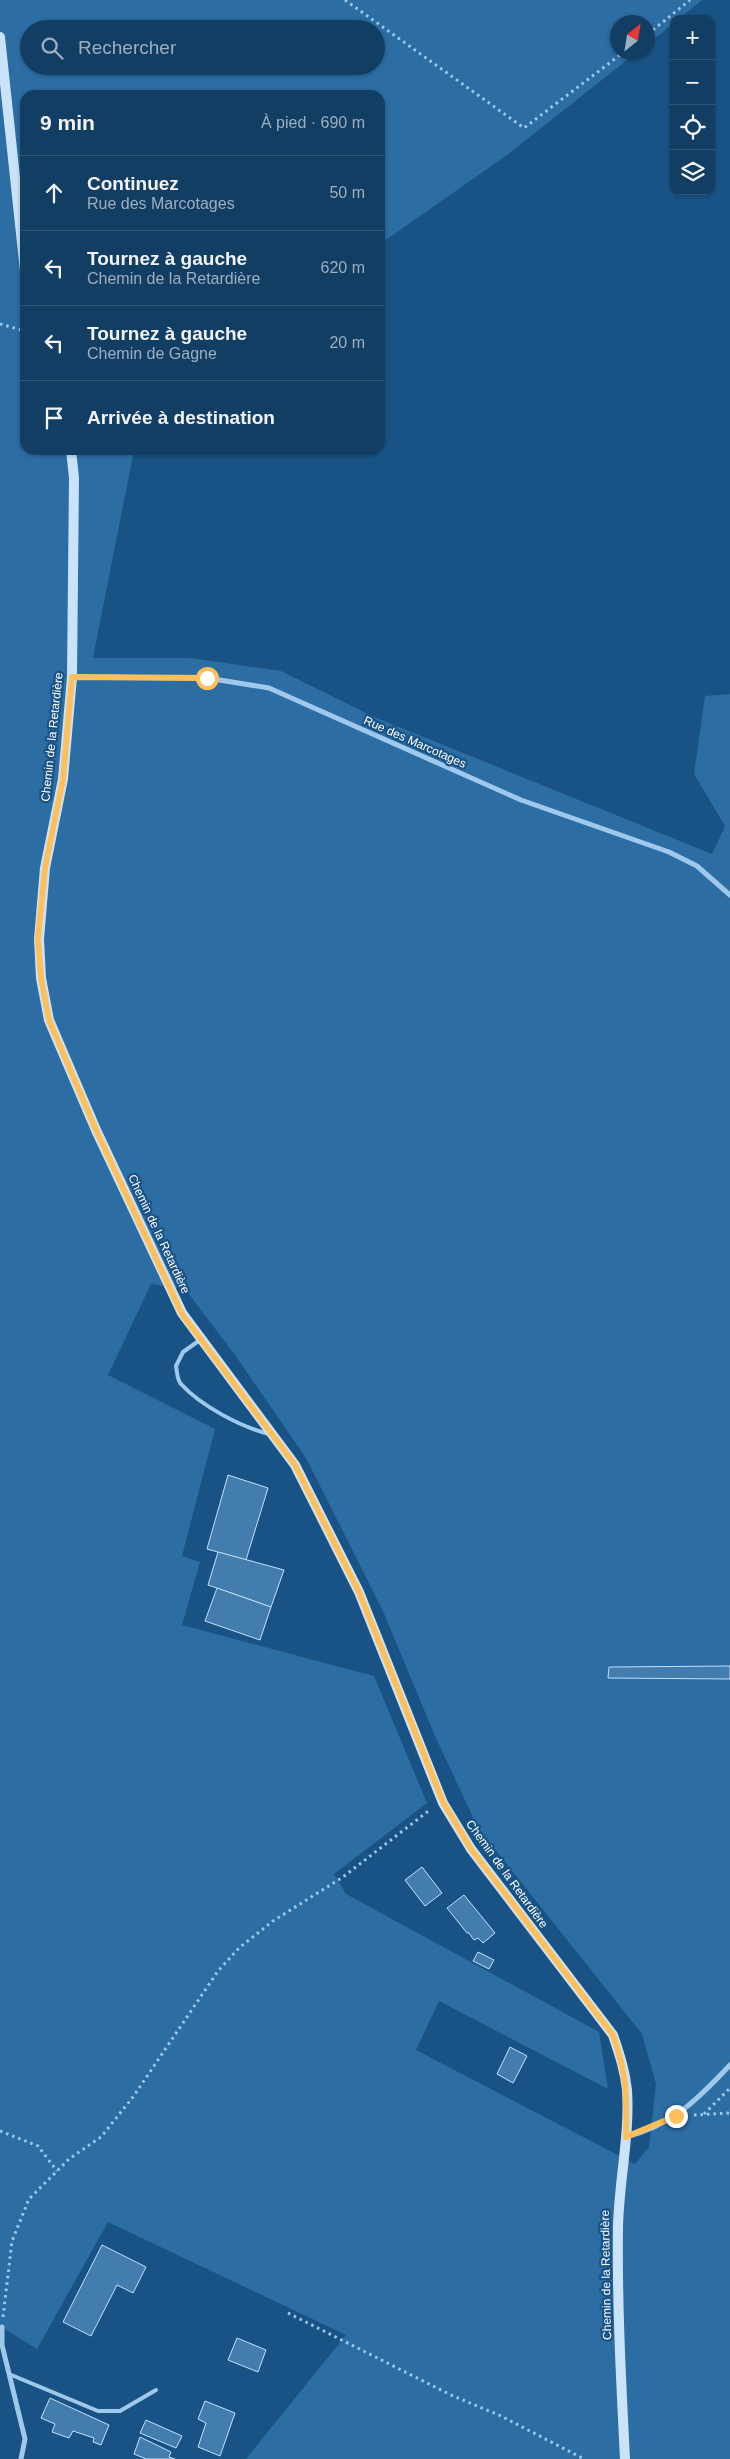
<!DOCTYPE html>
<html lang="fr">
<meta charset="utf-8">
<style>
body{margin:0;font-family:Arial,sans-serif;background:#1c456a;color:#f1f3f6}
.controls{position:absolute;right:15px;top:15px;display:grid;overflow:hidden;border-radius:10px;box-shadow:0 1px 4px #0004}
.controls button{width:45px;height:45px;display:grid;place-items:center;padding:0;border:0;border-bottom:1px solid #325778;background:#133e64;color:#f1f3f6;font:25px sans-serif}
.compass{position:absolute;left:610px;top:15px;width:45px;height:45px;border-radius:50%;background:#133e64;box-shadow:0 1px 4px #0004;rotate:30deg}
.stop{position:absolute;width:15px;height:15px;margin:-11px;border:4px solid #ffbf5a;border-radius:50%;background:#fff}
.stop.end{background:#ffbf5a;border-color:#fff;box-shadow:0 1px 5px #0008}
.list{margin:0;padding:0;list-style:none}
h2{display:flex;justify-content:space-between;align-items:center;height:65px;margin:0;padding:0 20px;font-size:21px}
h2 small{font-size:16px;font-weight:400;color:#9daebf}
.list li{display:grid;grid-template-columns:32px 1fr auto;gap:15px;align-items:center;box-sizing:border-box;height:75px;padding:0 20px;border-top:1px solid #325778}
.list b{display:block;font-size:19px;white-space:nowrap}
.list p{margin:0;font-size:16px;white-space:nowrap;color:#9daebf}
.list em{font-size:16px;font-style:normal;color:#9daebf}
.icon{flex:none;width:28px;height:28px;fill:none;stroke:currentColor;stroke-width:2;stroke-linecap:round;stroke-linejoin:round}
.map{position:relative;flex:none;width:730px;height:2459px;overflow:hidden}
.search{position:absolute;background:#133e64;box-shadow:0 1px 4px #0004;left:20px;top:20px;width:365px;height:55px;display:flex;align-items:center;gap:12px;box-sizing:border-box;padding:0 18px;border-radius:28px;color:#9daebf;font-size:19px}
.panel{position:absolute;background:#133e64;box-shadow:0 1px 4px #0004;left:20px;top:90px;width:365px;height:365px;border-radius:15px}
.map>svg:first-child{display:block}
</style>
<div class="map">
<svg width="730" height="2459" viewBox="0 0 730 2459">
<rect width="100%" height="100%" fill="#195385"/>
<path fill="#2c6da3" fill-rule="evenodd" d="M0,0H702L679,19H674V23L648,44V22H618V52L636,53L507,155L380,244V95H25V450H134L93,658H191L281,671L372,716L712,854L725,826L694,774L705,696L730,694V2459H246L346,2335L108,2222L37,2349L0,2326ZM29,29H376V66H29ZM151,1284L185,1289L235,1355L306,1458L383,1611L435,1736L478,1828L642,2034L656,2084L649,2147L635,2164L416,2050L439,2001L608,2089L599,2032L346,1894L334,1874L427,1803L374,1676L182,1625L200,1562L182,1556L215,1429L108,1375Z"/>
<g fill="#427dae" stroke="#c4e1f9">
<polygon points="228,1475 268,1488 246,1560 207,1549"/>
<polygon points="218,1552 284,1570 271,1607 208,1585"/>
<polygon points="217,1588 271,1607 260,1640 205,1621"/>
<polygon points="730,1666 730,1679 608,1678 609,1667"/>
<polygon points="422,1867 442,1893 425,1906 405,1880"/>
<polygon points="464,1895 495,1933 483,1943 478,1938 474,1940 469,1933 467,1933 447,1908"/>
<polygon points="478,1952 494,1960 489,1969 473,1961"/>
<polygon points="510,2047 527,2056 513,2083 497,2074"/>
<polygon points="102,2245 146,2267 133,2293 117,2285 91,2336 63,2322"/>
<polygon points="237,2338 266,2350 258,2372 228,2360"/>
<polygon points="50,2398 109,2425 101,2445 93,2442 94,2438 73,2431 69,2438 52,2432 55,2424 41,2418"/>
<polygon points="205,2401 235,2413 220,2456 198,2447 206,2423 198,2419"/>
<polygon points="146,2420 182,2436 176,2448 140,2433"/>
<polygon points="140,2437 171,2452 169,2457 175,2459 146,2459 134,2454"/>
</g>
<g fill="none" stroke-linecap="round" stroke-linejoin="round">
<g stroke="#9fc9ec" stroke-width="3" stroke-dasharray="2.5 4" stroke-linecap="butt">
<polyline points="345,0 524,128 624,52"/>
<polyline points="648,34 690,0"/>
<polyline points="0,324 25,331"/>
<polyline points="704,2114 730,2088"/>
<polyline points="694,2115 730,2113"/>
<polyline points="0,2131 38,2146 57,2171"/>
<polyline points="288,2313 451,2395 501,2416 584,2459"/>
<polyline points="3,2317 12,2241 29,2199 69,2159 101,2137 133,2097 218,1971 239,1948 273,1921 343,1877 431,1809"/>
</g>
<g stroke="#9fc9ec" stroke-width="4">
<path d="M200,1340L183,1352L176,1366C177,1371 177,1380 181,1384C201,1406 241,1427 269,1434"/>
<polyline points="9,2374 98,2411 120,2411 156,2390"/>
</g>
<g stroke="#9fc9ec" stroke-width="5">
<polyline points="72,677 207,678 269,688 521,800 669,852 697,866 730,895"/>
<path d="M625,2137C672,2126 699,2098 730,2065"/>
<polyline points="2,2327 2,2345 25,2439 21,2459"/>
</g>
<g stroke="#cbe3f9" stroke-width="10">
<polyline points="0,37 25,271"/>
<path d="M71,450L74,478L72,677L63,779L45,868L39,939L41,978L49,1020L96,1130L182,1313L295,1465L359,1592L443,1803L471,1849L613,2035C619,2053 625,2070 627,2090C630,2135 619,2181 618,2227C617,2304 621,2381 625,2459"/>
</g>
</g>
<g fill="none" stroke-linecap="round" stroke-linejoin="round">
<path stroke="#ffbf5a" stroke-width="6" d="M207,678L72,677L63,779L45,868L38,939L41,978L49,1020L96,1130L182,1314L295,1465L359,1592L443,1802L471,1849L613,2035C627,2075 627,2095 626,2137L676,2116"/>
</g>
<g text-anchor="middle" stroke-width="4.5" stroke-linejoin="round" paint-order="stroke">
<g font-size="12" fill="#fff" stroke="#195385">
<text transform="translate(52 737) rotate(-84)" y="4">Chemin de la Retardière</text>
<text transform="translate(415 742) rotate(24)" y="4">Rue des Marcotages</text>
<text transform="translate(159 1234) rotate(65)" y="4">Chemin de la Retardière</text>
<text transform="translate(507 1874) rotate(54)" y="4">Chemin de la Retardière</text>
<text transform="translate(606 2275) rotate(-91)" y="4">Chemin de la Retardière</text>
</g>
</g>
</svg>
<div class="controls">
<button>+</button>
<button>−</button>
<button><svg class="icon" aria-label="locate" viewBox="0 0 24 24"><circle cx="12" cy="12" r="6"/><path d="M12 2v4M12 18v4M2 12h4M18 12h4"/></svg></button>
<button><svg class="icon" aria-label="layers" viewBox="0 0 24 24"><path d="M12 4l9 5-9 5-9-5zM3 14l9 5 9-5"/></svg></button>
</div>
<svg class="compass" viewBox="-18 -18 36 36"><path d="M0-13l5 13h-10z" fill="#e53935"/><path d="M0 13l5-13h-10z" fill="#9daebf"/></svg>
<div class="stop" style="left:207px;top:678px"></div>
<div class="stop end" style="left:676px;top:2116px"></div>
<div class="search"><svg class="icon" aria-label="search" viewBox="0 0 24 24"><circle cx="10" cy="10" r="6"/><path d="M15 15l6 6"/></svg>Rechercher</div>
<section class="panel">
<h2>9 min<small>À pied · 690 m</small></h2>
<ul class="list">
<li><svg class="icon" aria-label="ahead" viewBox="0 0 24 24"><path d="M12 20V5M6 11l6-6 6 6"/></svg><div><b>Continuez</b><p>Rue des Marcotages</p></div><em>50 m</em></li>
<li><svg class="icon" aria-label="left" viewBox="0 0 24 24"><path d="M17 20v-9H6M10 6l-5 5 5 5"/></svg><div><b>Tournez à gauche</b><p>Chemin de la Retardière</p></div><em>620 m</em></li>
<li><svg class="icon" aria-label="left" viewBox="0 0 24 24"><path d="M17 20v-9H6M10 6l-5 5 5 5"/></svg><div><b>Tournez à gauche</b><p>Chemin de Gagne</p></div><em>20 m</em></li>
<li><svg class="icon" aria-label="arrive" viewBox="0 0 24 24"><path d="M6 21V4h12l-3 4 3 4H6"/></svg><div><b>Arrivée à destination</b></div></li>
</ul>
</section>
</div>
